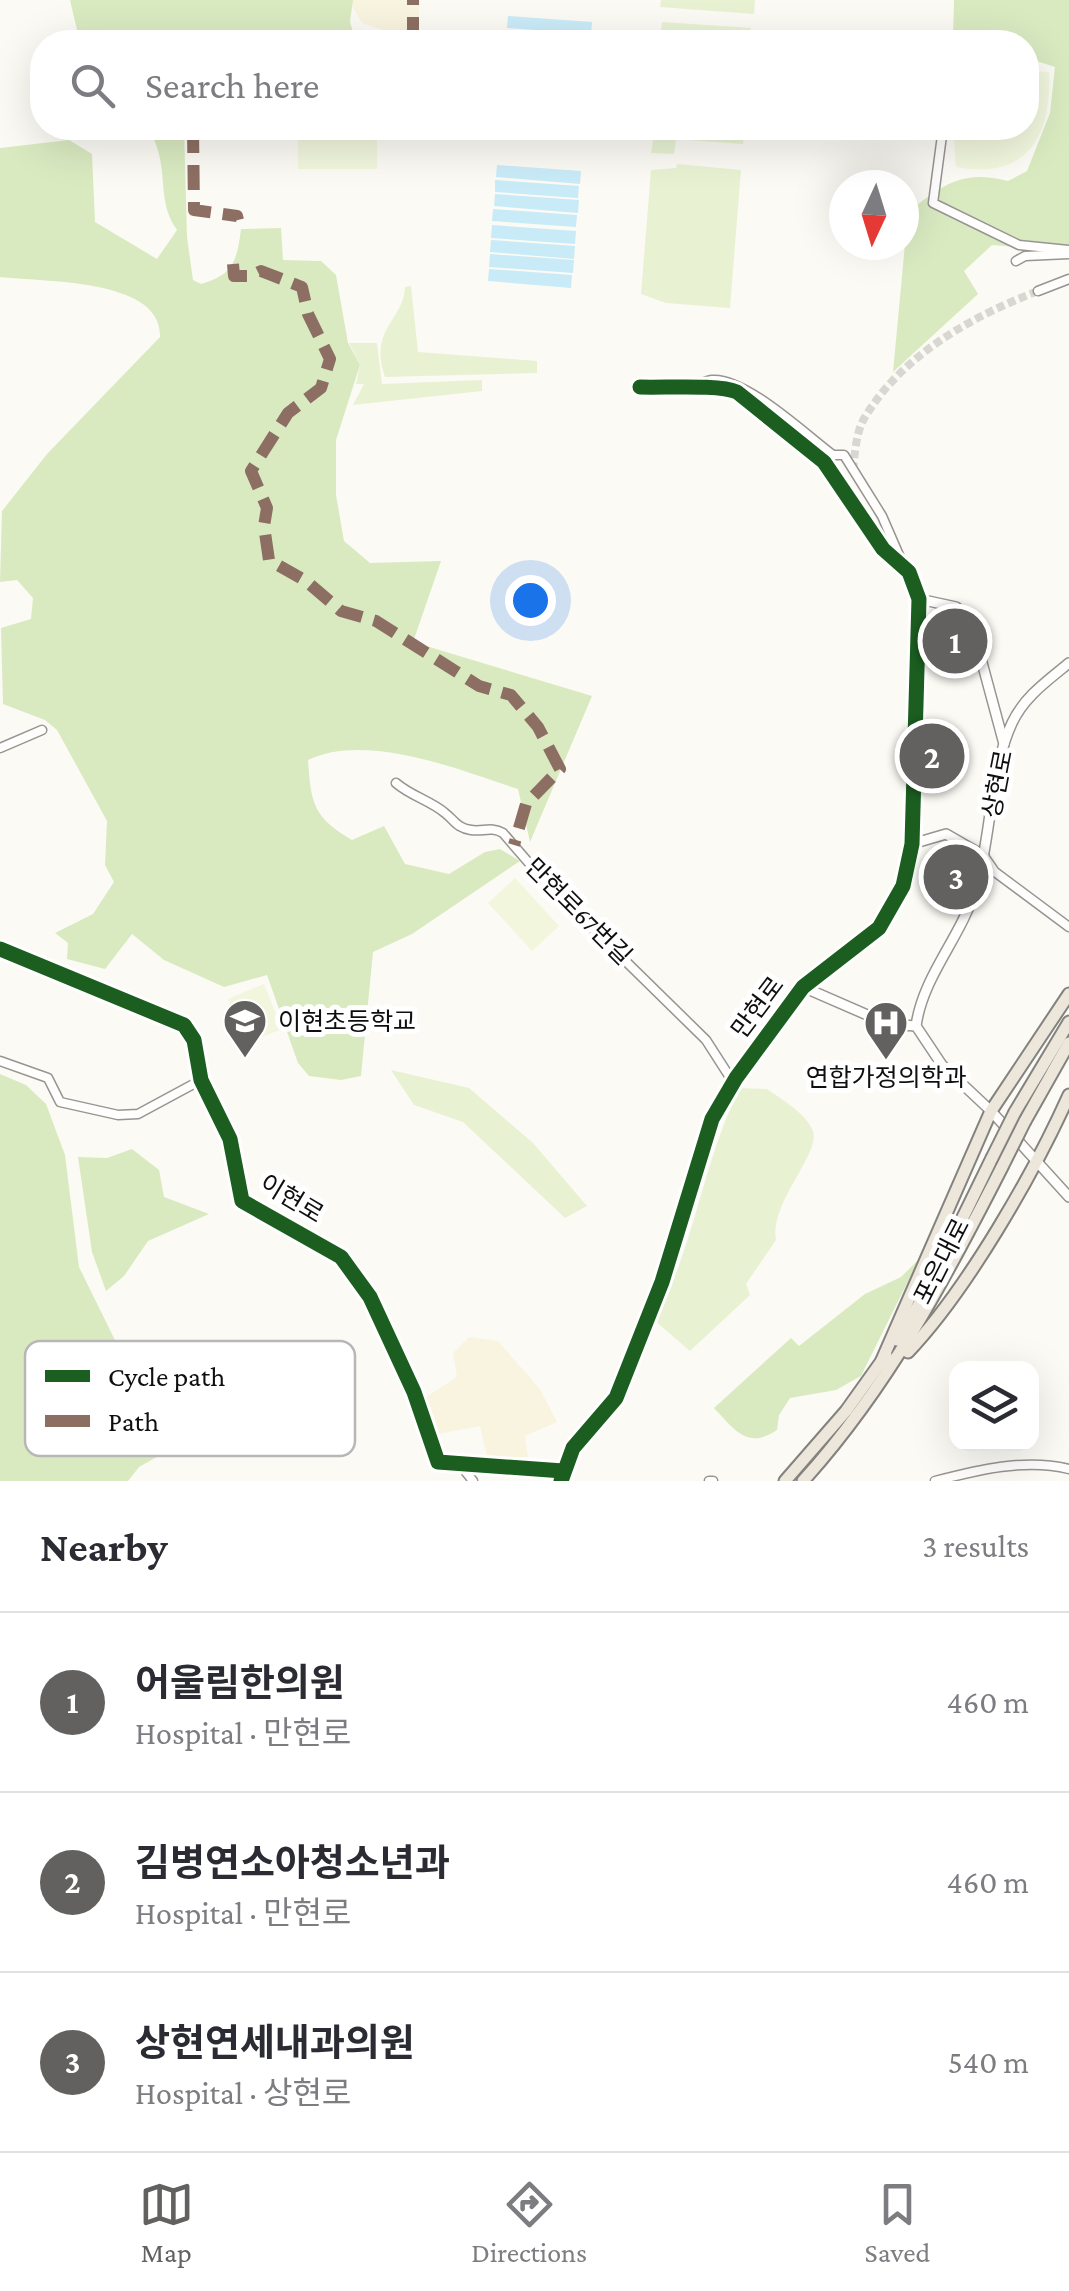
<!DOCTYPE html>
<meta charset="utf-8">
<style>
body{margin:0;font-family:"Crimson Pro","Noto Sans KR",serif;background:#f2f2f3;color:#2b2b33}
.controls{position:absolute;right:30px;bottom:30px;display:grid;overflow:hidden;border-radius:20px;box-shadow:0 10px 40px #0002}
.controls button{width:90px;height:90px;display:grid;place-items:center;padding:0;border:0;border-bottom:2px solid #e1e1e2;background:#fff;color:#2b2b33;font:50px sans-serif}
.compass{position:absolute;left:829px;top:170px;width:90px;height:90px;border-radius:50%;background:#fff;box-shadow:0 10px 40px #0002;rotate:184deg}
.you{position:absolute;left:530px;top:600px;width:35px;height:35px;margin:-25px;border:8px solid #fff;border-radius:50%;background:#1a73e8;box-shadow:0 0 0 15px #1a73e833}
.badge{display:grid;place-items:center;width:65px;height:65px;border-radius:50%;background:#62615f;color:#fff;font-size:32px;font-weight:700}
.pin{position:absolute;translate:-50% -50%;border:5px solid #fff;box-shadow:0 2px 10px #0006}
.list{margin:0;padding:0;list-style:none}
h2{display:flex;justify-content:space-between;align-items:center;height:130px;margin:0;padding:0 40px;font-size:42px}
h2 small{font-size:32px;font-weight:400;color:#7c7c81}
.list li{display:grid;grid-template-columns:65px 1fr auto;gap:30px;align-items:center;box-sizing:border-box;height:180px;padding:0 40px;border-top:2px solid #e1e1e2}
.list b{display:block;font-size:38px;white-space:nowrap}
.list p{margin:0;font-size:32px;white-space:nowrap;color:#7c7c81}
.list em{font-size:32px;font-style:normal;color:#7c7c81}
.icon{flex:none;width:55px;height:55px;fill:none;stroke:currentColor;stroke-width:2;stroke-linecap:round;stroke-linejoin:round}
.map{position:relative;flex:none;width:1069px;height:1481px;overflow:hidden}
.search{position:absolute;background:#fff;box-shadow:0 10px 40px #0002;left:30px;right:30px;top:30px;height:110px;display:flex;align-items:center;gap:25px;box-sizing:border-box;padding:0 35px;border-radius:40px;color:#7c7c81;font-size:38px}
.sheet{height:670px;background:#fff}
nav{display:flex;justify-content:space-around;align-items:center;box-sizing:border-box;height:140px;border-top:2px solid #e1e1e2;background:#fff;font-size:28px;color:#7c7c81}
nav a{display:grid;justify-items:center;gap:5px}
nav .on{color:#62615f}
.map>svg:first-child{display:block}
</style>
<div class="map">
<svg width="1069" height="1481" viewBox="0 0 1069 1481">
<rect width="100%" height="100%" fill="#fcfaf4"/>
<g fill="#f9f4e0">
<polygon points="353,0 420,0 418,28 397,35 362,23 351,4"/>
<polygon points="469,1337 498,1341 540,1389 557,1422 525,1436 528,1457 487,1457 480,1426 433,1435 421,1400 457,1377 453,1353"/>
</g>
<g fill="#e8f2d3">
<polygon points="661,0 755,0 754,14 660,7"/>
<polygon points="662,22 751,28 750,42 660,42"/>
<polygon points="655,128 744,128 743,144 676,139 674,154 651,153"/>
<polygon points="677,164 741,170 730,308 666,303 641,294 651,170 676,168"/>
<path d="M411,286L418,352L537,361V373L385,377C368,329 404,320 405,287Z"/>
<polygon points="349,343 377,343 382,384 482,380 482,391 353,405 364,384 356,384 360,365"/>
<polygon points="391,1070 469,1088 533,1143 587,1206 565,1218 463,1122 414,1105"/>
<path d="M740,1088L767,1089C781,1099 806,1113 813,1131C821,1154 769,1203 776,1240L746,1284L750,1295L690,1351L654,1320C695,1248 702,1163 740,1088Z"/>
</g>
<g fill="#d9eac1">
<polygon points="70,0 353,0 350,22 356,42 86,42 78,34"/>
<path d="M954,0H1069V251L992,245L964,271L978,294L893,372L908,212C943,185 962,169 1008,181L1027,171L1050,113L1055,67L1027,58L1026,42H958L953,38Z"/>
<path d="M148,128H184L187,237L193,280L201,284C233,275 237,261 241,229L281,228L283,260L321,261L336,275L348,343L360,365L336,440V495L344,541L370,563L441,561L413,642L592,696L530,842L518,789C460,770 366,732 308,760C311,804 313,817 352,840L384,826L405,864L449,874L485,852L500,849L520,861L412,934L373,952L361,1076L341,1080L309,1076L298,1063L267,975L224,987L164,960L132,934L105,969L67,959L68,943L55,933L93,914L114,882L105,865L107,821L57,730L45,720L3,704L1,628L31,619L33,598L17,580L0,582L2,511L47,454L160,337C163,278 42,282 0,277V148L69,140L92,154L95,222L157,259L177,230C154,198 172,167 148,128Z"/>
<polygon points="0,1074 26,1085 46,1104 65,1155 79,1267 169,1450 139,1467 128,1481 0,1481"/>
<polygon points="132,1149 159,1170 164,1197 209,1214 148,1241 124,1276 106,1291 92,1252 78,1157 107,1158"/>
<path d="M919,1259L861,1376L836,1390L790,1398L779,1415L777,1430C747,1450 735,1430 714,1408L791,1338L799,1346L865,1294L901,1277Z"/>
</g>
<g fill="#f1f6dd">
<path d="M1027,71L1049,72C1052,138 1026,180 956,167L953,128H1026Z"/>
<polygon points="377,134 377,169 298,169 298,135"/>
<polygon points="515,878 559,926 532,951 488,903"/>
<polygon points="264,984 282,1029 247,1043 228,999"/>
</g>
<g fill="#c9ebf7">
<polygon points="508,16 592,22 591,34 507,28"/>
<polygon points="497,165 581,171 580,184 496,177"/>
<polygon points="495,180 579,186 578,198 495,192"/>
<polygon points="495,194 579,200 578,213 494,206"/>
<polygon points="493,209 577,215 576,227 492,221"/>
<polygon points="492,225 576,231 575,244 491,238"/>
<polygon points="491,240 575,246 574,259 490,252"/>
<polygon points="490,254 574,260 573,273 489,267"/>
<polygon points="489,269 572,275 571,288 488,281"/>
</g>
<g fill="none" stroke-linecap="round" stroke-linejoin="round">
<path stroke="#d8d7d2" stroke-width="8" stroke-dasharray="8 4" stroke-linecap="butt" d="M853,470C855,453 856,431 865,417C903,354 973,316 1038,291"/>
<defs>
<g id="minor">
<polyline points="940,42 940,39"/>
<polyline points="943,128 933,203 1019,245 1069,250"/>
<polyline points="1016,261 1025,256 1069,254"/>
<polyline points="1038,291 1069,279"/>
<polyline points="640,387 695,390 721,387 746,398 824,462 883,549 909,572 919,599"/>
<path d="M689,388C696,386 705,381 712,380C745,377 806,435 833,455H844L882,516L902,562"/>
<polyline points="0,748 42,730"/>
<path d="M396,783C411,796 431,801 445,813C455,821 457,828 471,830C483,832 491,826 503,833L548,885L706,1040L733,1082"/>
<polyline points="984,856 995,872 1069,927"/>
<polyline points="0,1061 48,1078 60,1102 118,1115 138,1114 201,1080"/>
<polyline points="462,1467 473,1481"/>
<polyline points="709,1481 713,1481"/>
<path d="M935,1481C978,1470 1025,1458 1069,1469"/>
</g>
<g id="tertiary">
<path d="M1069,663C1047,681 1024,697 1012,723C989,773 992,835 976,887C962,937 923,975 916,1026L942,1065L991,1111L1069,1197"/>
<polyline points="912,844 946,834 984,856"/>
<polyline points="0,949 184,1025 194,1040 201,1080 230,1139 242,1201 341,1257 370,1297 414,1392 438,1462 563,1471"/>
<polyline points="803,987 888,1024 916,1026"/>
<polyline points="561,1481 573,1448 616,1398 662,1282 712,1119 736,1078 803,987 879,928 903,886 912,844 919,599 956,607 970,618 1004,744"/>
</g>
<g id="primary">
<polyline points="1015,1112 1069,1022"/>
<polyline points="1025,1121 1069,1043"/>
<polyline points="897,1340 926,1293 992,1158"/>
<path d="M908,1352C967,1290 1034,1173 1069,1095"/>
<polyline points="882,1360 991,1111 1069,994"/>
<polyline points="785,1481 846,1411 886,1355"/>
<path d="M803,1481C888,1387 945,1279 1002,1167"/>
</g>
</defs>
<use href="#minor" stroke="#969592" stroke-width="11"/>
<use href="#tertiary" stroke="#969592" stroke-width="12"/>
<use href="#primary" stroke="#83827f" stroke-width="15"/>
<use href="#minor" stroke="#fffefd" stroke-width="8"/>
<use href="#tertiary" stroke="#fffefd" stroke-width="9"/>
<use href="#primary" stroke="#ede6da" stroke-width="11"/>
<defs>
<g id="primary-bridge">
<polyline points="992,1158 1015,1112"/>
<polyline points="1002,1167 1025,1121"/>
</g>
</defs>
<use href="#primary-bridge" stroke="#83827f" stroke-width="15" stroke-linecap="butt"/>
<use href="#primary-bridge" stroke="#ede6da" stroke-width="11"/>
<g stroke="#8d6e63" stroke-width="12" stroke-dasharray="25 12" stroke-linecap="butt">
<polyline points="413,42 413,0"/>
<polyline points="193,128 194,210 237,216 238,220"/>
<polyline points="233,264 234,276 251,276 261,271 302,287 308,314 330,359 321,388 288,413 251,471 267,508 264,526 269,560 306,581 341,611 376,621 479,686 511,695 538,727 560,769 526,804 514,845"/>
</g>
<defs>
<g id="cycleway">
<polyline points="0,949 184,1025 194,1040 201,1080 230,1139 242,1201 341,1257 370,1297 414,1392 438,1462 563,1471"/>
<path d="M561,1481L573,1448L616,1398L662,1282L712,1119L736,1078L803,987L879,928L903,886L912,844L919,599L909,572L883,549L824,462L737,392C719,384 664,388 640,387"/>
</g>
</defs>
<use href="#cycleway" stroke="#fff" stroke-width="21"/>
<use href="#cycleway" stroke="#1b5e20" stroke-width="15"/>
</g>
<defs>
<symbol id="school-pin" viewBox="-11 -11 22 30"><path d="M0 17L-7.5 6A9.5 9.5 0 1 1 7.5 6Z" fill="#62615f" stroke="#fff"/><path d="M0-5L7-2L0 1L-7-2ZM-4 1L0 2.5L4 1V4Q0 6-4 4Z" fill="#fff"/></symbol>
<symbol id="hospital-pin" viewBox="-11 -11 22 30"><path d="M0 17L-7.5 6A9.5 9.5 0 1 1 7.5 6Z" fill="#62615f" stroke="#fff"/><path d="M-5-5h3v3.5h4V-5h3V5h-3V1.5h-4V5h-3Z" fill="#fff"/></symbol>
</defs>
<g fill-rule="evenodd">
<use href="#school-pin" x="220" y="996" width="50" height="68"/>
<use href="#hospital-pin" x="861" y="998" width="50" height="68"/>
</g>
<g text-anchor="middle" stroke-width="10" stroke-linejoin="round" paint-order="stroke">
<g font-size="25" fill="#0f0f0f" stroke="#fff">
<text transform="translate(997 784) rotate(-79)" y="9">상현로</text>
<text transform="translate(579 911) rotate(45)" y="9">만현로67번길</text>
<text transform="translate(757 1007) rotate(-53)" y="9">만현로</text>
<text transform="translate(292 1198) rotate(31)" y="9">이현로</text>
<text transform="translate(941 1261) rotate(-63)" y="9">포은대로</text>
</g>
<g font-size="25" fill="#0f0f0f" stroke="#fff" text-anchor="start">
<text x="278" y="1030">이현초등학교</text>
<text x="886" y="1086" text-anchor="middle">연합가정의학과</text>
</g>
</g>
<rect x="25" y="1341" width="330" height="115" rx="15" fill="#fff" stroke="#b7b7b7" stroke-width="2.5"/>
<rect x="45" y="1370" width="45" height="12" fill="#1b5e20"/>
<rect x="45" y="1415" width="45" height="12" fill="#8d6e63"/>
<g font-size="28" fill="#0f0f0f">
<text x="108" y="1386">Cycle path</text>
<text x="108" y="1431">Path</text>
</g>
</svg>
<div class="controls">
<button><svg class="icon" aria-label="layers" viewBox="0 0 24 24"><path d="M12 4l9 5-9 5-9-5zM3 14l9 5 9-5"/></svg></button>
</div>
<svg class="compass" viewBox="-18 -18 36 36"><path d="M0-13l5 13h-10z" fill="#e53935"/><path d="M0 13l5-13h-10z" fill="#7c7c81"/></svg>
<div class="you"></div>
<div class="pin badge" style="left:955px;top:641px">1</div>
<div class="pin badge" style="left:932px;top:756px">2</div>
<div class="pin badge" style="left:956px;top:877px">3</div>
<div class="search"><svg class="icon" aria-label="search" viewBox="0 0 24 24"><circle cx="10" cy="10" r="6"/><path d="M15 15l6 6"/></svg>Search here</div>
</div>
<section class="sheet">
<h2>Nearby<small>3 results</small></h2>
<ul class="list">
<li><span class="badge">1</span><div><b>어울림한의원</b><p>Hospital · 만현로</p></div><em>460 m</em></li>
<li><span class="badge">2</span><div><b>김병연소아청소년과</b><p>Hospital · 만현로</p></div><em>460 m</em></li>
<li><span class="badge">3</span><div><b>상현연세내과의원</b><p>Hospital · 상현로</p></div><em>540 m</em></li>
</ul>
</section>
<nav>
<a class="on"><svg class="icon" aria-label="map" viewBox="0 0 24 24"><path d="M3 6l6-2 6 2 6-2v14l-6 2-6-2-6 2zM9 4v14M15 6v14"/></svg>Map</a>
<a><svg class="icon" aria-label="directions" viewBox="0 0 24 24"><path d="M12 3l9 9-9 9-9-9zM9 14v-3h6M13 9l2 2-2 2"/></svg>Directions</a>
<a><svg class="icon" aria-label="saved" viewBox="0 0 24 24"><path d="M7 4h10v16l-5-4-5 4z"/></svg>Saved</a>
</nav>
